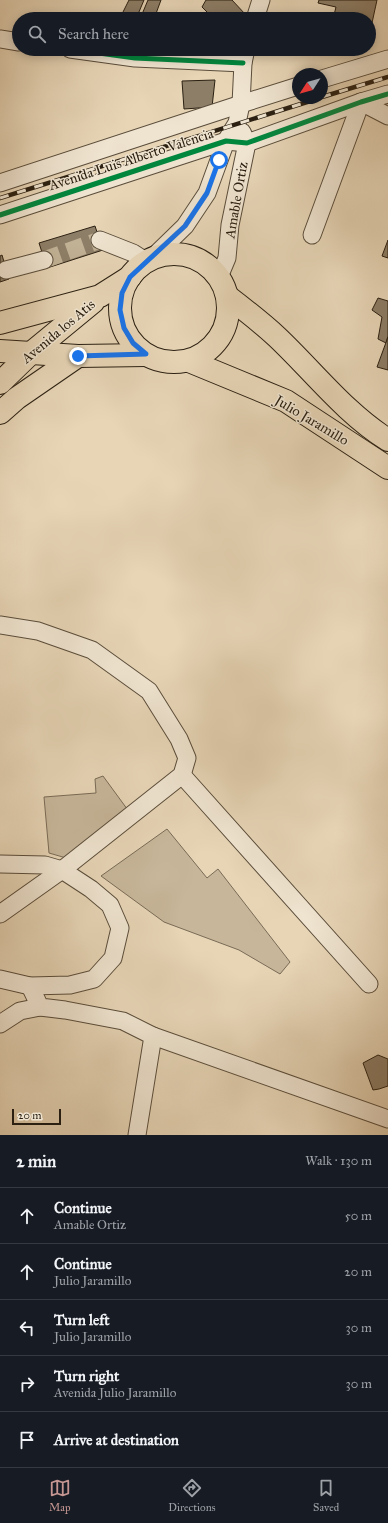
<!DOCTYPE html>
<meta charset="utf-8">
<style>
body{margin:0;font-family:"IM FELL Great Primer",serif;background:#242831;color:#f1f3f6}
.compass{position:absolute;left:292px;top:68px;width:36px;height:36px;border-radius:50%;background:#171b24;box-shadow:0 2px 10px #0003;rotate:234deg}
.scale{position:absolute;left:12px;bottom:10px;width:49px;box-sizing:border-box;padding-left:4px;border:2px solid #2b2012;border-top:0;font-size:11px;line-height:14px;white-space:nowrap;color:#2b2012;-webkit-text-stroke:3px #efe4d0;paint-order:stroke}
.stop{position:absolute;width:12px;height:12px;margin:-9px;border:3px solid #1a73e8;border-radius:50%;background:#fff}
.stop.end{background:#1a73e8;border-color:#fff;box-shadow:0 1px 4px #0008}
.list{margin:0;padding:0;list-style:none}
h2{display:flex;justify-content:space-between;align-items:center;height:52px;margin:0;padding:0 16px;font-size:17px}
h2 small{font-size:13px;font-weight:400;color:#9ea1a6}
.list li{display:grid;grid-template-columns:26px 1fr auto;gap:12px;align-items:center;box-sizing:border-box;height:56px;padding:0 16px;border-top:1px solid #363941}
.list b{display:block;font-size:15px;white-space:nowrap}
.list p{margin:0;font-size:13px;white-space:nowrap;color:#9ea1a6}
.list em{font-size:13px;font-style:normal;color:#9ea1a6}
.icon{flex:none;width:22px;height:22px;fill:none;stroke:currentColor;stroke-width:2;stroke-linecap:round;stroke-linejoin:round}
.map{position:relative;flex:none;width:388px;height:1135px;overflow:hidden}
.search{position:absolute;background:#171b24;box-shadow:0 2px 10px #0003;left:12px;right:12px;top:12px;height:44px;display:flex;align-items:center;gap:10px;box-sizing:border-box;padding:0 14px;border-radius:22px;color:#9ea1a6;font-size:15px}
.sheet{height:332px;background:#171b24}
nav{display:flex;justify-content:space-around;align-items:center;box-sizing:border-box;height:56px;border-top:1px solid #363941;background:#171b24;font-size:11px;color:#9ea1a6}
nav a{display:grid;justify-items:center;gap:2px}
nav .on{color:#c59692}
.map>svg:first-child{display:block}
</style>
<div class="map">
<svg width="388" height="1135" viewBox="0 0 388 1135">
<rect width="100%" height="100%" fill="#e7d5b6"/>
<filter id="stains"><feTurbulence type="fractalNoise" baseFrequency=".005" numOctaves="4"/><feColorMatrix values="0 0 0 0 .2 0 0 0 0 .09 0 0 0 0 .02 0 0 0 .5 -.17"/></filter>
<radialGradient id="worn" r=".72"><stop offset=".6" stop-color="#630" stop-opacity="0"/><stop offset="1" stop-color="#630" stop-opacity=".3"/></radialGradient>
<g fill="#c7b69a" stroke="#796b56">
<polygon points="103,776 133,817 73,860 49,853 44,797 96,793 95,779"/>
<polygon points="167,829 207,878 218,869 290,962 280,974 239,950 164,922 101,876"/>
</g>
<g fill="#8d7e67" stroke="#2b2012">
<polygon points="129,0 144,0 136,19 128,19 121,16"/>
<polygon points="148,0 161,0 154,19 140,19"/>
<polygon points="206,0 232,0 245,14 241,19 214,19 202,7"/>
<polygon points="319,0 377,0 372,23 369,23 369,19 353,19 334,15 336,7 318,3"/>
<polygon points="215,80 212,107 184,109 182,81"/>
<polygon points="95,226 103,250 47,268 39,243"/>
<polygon points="388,240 388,258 382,256"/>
<polygon points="2,255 9,279 0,282 0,256"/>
<polygon points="378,298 388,301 388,336 386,343 378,339 382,317 372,310"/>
<polygon points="388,337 388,370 377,367"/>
<polygon points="378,1055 388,1059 388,1086 379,1089 373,1090 363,1063"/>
</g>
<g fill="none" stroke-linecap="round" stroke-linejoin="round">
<polyline stroke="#c1b195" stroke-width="17" stroke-dasharray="17 8" stroke-linecap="butt" points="44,260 100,240"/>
<defs>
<g id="minor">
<polyline points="255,19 261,0"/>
<polyline points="0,39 19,42"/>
<polyline points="70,49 135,58 243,63"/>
<polyline points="322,79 388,59"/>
<polyline points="361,102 388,116"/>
<polyline points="0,183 241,104 298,86"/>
<polyline points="0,215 226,141 247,143 361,102 388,94"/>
<polyline points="312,235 361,102"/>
<polyline points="100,240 133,253 147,262"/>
<polyline points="150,260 185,226 207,193 226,141 237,123 241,104 243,63 246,49"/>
<polyline points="6,270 44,260"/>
<polyline points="219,277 227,258 230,225 247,143 242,132"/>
<polyline points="0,625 38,631 92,650 149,691 179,739 187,758 182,775 62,870 0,914"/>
<polyline points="182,775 369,984"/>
<polyline points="0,864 45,865 62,870 91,889 110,905 120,928 113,958 94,979 70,985 30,986 0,979"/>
<polyline points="30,986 40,1007 65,1010 123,1021 153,1036 137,1135"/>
<polyline points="0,1024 20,1011 40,1007"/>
<polyline points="153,1036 388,1119"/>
</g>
<g id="major">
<circle cx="174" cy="308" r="54"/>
<path d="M227,296C244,309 261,322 277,337C313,371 345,413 388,440"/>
<polyline points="0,323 100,296 130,277"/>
<polyline points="0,351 78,356 146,355"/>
<polyline points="189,361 286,401 388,468"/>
<polyline points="0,383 31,353 93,302"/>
<polyline points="0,413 17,398 78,356"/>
</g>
</defs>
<use href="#minor" stroke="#5a4d3b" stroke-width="19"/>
<use href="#major" stroke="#2b2012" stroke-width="24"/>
<use href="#minor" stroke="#efe4d0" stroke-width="17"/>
<use href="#major" stroke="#e7d5b6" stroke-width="22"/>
<defs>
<g id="rail">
<polyline points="322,97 388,77"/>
<polyline points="0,198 320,98"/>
</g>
</defs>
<use href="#rail" stroke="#2b2012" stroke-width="4.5"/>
<use href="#rail" stroke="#efe4d0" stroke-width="3" stroke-dasharray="9" stroke-linecap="butt"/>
<defs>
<g id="cycleway">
<polyline points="70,49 135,58 243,63"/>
<polyline points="0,215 226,141 247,143 361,102 388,94"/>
</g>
</defs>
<use href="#cycleway" stroke="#efe4d0" stroke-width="8"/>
<use href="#cycleway" stroke="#00873e" stroke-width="5"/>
</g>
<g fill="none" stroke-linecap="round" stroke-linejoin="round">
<polyline stroke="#1a73e8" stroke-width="5" points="78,356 146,354 133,343 124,328 120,310 122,293 130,277 185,226 207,193 219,160"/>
</g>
<g text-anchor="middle" stroke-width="3" stroke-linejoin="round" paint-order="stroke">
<g font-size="14" fill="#2b2012" stroke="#efe4d0">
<text transform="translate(131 159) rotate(-18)" y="5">Avenida Luis Alberto Valencia</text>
<text transform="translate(236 200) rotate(-80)" y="5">Amable Ortiz</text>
<text transform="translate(58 331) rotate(-40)" y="5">Avenida los Atis</text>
<text transform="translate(312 420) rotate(31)" y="5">Julio Jaramillo</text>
</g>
</g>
<rect width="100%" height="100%" filter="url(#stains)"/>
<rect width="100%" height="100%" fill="url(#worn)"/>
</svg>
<svg class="compass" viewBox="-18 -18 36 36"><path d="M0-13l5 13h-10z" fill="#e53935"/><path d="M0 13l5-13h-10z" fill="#9ea1a6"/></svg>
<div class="scale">20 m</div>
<div class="stop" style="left:219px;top:160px"></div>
<div class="stop end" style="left:78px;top:356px"></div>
<div class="search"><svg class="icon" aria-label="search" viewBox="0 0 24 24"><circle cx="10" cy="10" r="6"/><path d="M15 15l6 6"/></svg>Search here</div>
</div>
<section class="sheet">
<h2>2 min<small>Walk · 130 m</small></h2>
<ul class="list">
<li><svg class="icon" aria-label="ahead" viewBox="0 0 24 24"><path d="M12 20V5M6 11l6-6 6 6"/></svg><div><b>Continue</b><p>Amable Ortiz</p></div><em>50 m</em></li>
<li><svg class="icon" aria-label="ahead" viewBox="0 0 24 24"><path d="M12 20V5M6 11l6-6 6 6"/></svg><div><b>Continue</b><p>Julio Jaramillo</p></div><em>20 m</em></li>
<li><svg class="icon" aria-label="left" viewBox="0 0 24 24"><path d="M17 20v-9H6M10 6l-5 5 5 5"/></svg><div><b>Turn left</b><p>Julio Jaramillo</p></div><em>30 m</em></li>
<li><svg class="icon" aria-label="right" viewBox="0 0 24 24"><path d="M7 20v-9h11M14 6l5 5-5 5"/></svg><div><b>Turn right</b><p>Avenida Julio Jaramillo</p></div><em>30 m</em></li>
<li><svg class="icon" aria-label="arrive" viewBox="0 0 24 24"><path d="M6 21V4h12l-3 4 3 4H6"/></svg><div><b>Arrive at destination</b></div></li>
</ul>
</section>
<nav>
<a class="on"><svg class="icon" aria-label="map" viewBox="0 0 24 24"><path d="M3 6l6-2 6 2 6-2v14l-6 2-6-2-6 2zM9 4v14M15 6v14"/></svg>Map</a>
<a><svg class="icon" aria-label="directions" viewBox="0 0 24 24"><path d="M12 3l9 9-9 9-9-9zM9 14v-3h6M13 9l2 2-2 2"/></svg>Directions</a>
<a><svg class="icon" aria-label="saved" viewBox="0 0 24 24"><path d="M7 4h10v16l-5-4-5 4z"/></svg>Saved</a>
</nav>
